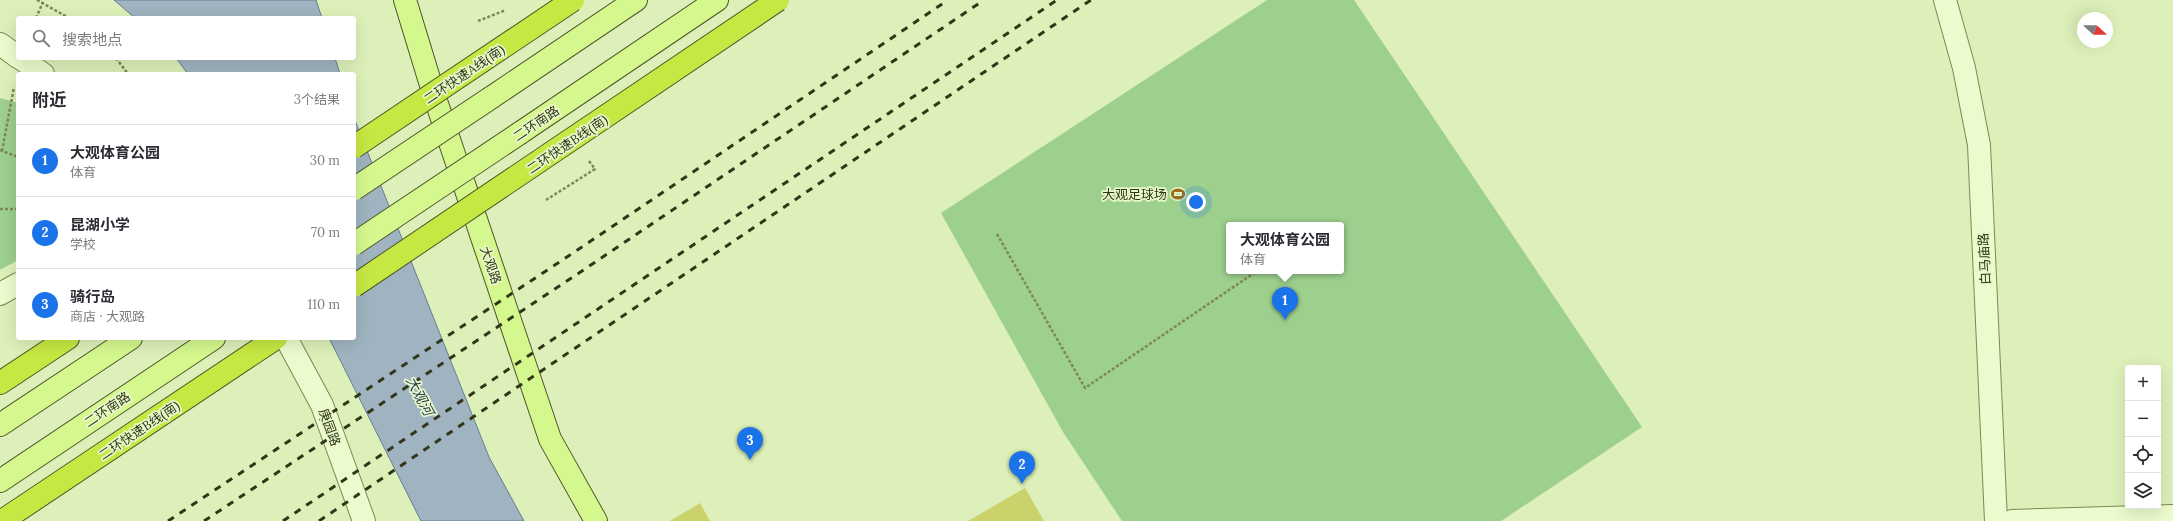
<!DOCTYPE html>
<html lang="zh">
<meta charset="utf-8">
<style>
body{margin:0;font-family:Lora,"Noto Sans SC",serif;background:#f2f2f3;color:#2b2b33}
.controls{position:absolute;right:12px;bottom:12px;display:grid;overflow:hidden;border-radius:4px;box-shadow:0 4px 16px #0002}
.controls button{width:36px;height:36px;display:grid;place-items:center;padding:0;border:0;border-bottom:1px solid #e1e1e2;background:#fff;color:#2b2b33;font:20px sans-serif}
.compass{position:absolute;left:2077px;top:12px;width:36px;height:36px;border-radius:50%;background:#fff;box-shadow:0 4px 16px #0002;rotate:111deg}
.you{position:absolute;left:1196px;top:202px;width:14px;height:14px;margin:-10px;border:3px solid #fff;border-radius:50%;background:#1a73e8;box-shadow:0 0 0 6px #1a73e833}
.badge{display:grid;place-items:center;width:26px;height:26px;border-radius:50%;background:#1a73e8;color:#fff;font-size:13px;font-weight:700}
.pin{position:absolute;translate:-50% -33px;filter:drop-shadow(0 1px 2px #0008)}
.pin::after{content:'';position:absolute;top:21px;width:14px;height:12px;background:inherit;clip-path:polygon(0 0,100% 0,50% 100%)}
.popup{position:absolute;left:1226px;top:222px;width:118px;height:52px;box-sizing:border-box;display:grid;place-content:center;border-radius:4px;background:#fff;filter:drop-shadow(0 1px 3px #0005);font-size:13px;white-space:nowrap;color:#7c7c81}
.popup b{font-size:15px;color:#2b2b33}
.popup::after{content:'';position:absolute;left:50%;top:100%;margin-left:-8px;border:8px solid transparent;border-top-color:#fff}
.list{margin:0;padding:0;list-style:none}
h2{display:flex;justify-content:space-between;align-items:center;height:52px;margin:0;padding:0 16px;font-size:17px}
h2 small{font-size:13px;font-weight:400;color:#7c7c81}
.list li{display:grid;grid-template-columns:26px 1fr auto;gap:12px;align-items:center;box-sizing:border-box;height:72px;padding:0 16px;border-top:1px solid #e1e1e2}
.list b{display:block;font-size:15px;white-space:nowrap}
.list p{margin:0;font-size:13px;white-space:nowrap;color:#7c7c81}
.list em{font-size:13px;font-style:normal;color:#7c7c81}
.icon{flex:none;width:22px;height:22px;fill:none;stroke:currentColor;stroke-width:2;stroke-linecap:round;stroke-linejoin:round}
.map{position:relative;flex:none;width:2173px;height:521px;overflow:hidden}
.search{position:absolute;background:#fff;box-shadow:0 4px 16px #0002;left:16px;top:16px;width:340px;height:44px;display:flex;align-items:center;gap:10px;box-sizing:border-box;padding:0 14px;border-radius:4px;color:#7c7c81;font-size:15px}
.panel{position:absolute;background:#fff;box-shadow:0 4px 16px #0002;left:16px;top:72px;width:340px;height:268px;border-radius:4px}
.map>svg:first-child{display:block}
</style>
<div class="map">
<svg width="2173" height="521" viewBox="0 0 2173 521">
<rect width="100%" height="100%" fill="#ddf0b9"/>
<g fill="#9dcf8d" fill-rule="evenodd">
<path d="M1267,0H1354L1642,427L1501,521H1122L1063,432L941,213ZM1229,225H1341V271H1229Z"/>
<polygon points="0,98 18,103 18,260 0,270"/>
</g>
<g fill="#9fb4c0" stroke="#667e8e">
<polygon points="114,0 316,0 322,18 135,18"/>
<polygon points="176,58 335,58 340,74 188,74"/>
<polygon points="354,118 489,457 524,521 421,521 329,338 354,338"/>
</g>
<g fill="#cbd26c">
<polygon points="1025,488 1044,521 968,521"/>
<polygon points="700,503 710,521 670,521"/>
</g>
<g fill="none" stroke-linecap="round" stroke-linejoin="round">
<defs>
<g id="minor">
<polyline points="1945,0 1964,68 1979,145 1996,521"/>
<polyline points="0,44 18,57"/>
<polyline points="20,58 43,74"/>
<polyline points="0,294 18,284"/>
<polyline points="286,338 322,405 364,521"/>
<polyline points="2012,521 2173,516"/>
</g>
<g id="major">
<polyline points="405,0 434,95 550,439 596,521"/>
<polyline points="492,97 636,0"/>
<polyline points="520,133 717,0"/>
<polyline points="0,425 131,338"/>
<polyline points="0,481 214,338"/>
</g>
<g id="highway">
<polyline points="0,383 68,338"/>
<polyline points="2,521 276,338"/>
</g>
</defs>
<use href="#minor" stroke="#7e8853" stroke-width="24"/>
<use href="#major" stroke="#505528" stroke-width="24"/>
<use href="#highway" stroke="#505528" stroke-width="24"/>
<g stroke="#7e8853" stroke-width="2.5" stroke-dasharray="3 2" stroke-linecap="butt">
<polyline points="37,0 69,18"/>
<polyline points="36,18 43,2"/>
<polyline points="478,21 506,10"/>
<polyline points="116,58 128,74"/>
<polyline points="0,150 18,157"/>
<polyline points="2,151 14,87"/>
<polyline points="546,200 595,169 589,161"/>
<polyline points="0,209 18,209"/>
<polyline points="997,234 1085,388 1257,271"/>
</g>
<use href="#minor" stroke="#ebfbcd" stroke-width="22"/>
<use href="#major" stroke="#d4f88d" stroke-width="22"/>
<use href="#highway" stroke="#c6e842" stroke-width="22"/>
<g stroke="#323619" stroke-width="3" stroke-dasharray="7 7" stroke-linecap="butt">
<polyline points="168,521 570,255 948,0"/>
<polyline points="204,521 579,273 984,0"/>
<polyline points="283,521 1057,0"/>
<polyline points="319,521 1091,0"/>
</g>
<defs>
<g id="major-bridge">
<polyline points="354,189 492,97"/>
<polyline points="354,244 520,133"/>
</g>
<g id="highway-bridge">
<polyline points="354,147 573,0"/>
<polyline points="354,286 778,0"/>
</g>
</defs>
<use href="#major-bridge" stroke="#505528" stroke-width="24" stroke-linecap="butt"/>
<use href="#highway-bridge" stroke="#505528" stroke-width="24" stroke-linecap="butt"/>
<use href="#major-bridge" stroke="#d4f88d" stroke-width="22"/>
<use href="#highway-bridge" stroke="#c6e842" stroke-width="22"/>
</g>
<defs>
<symbol id="stadium-bare" viewBox="-9 -9 18 18"><path d="M0-5a6.5 5 0 1 0 0 10a6.5 5 0 1 0 0-10ZM-3.5-1.8h7v3.6h-7Z" fill="#9b6e1f" stroke="#e7f8c9" stroke-width="2.5" paint-order="stroke"/></symbol>
</defs>
<g fill-rule="evenodd">
<use href="#stadium-bare" x="1168" y="184" width="20" height="20"/>
</g>
<g text-anchor="middle" stroke-width="3.5" stroke-linejoin="round" paint-order="stroke">
<g font-size="13" fill="#323619" stroke="#e7f8c9">
<text transform="translate(464 74) rotate(-34)" y="5">二环快速A线(南)</text>
<text transform="translate(536 123) rotate(-34)" y="5">二环南路</text>
<text transform="translate(567 144) rotate(-34)" y="5">二环快速B线(南)</text>
<text transform="translate(1984 259) rotate(-93)" y="5">白马庙路</text>
<text transform="translate(491 265) rotate(71)" y="5">大观路</text>
<text transform="translate(107 409) rotate(-34)" y="5">二环南路</text>
<text transform="translate(330 427) rotate(70)" y="5">庚园路</text>
<text transform="translate(139 430) rotate(-34)" y="5">二环快速B线(南)</text>
</g>
<g font-size="13" fill="#323619" stroke="#e7f8c9" text-anchor="end">
<text x="1167" y="199">大观足球场</text>
</g>
<g font-size="14" font-style="italic" fill="#273b57" stroke="#e7f8c9">
<text transform="translate(420 396) rotate(62)" y="5">大观河</text>
</g>
</g>
</svg>
<div class="controls">
<button>+</button>
<button>−</button>
<button><svg class="icon" aria-label="locate" viewBox="0 0 24 24"><circle cx="12" cy="12" r="6"/><path d="M12 2v4M12 18v4M2 12h4M18 12h4"/></svg></button>
<button><svg class="icon" aria-label="layers" viewBox="0 0 24 24"><path d="M12 4l9 5-9 5-9-5zM3 14l9 5 9-5"/></svg></button>
</div>
<svg class="compass" viewBox="-18 -18 36 36"><path d="M0-13l5 13h-10z" fill="#e53935"/><path d="M0 13l5-13h-10z" fill="#7c7c81"/></svg>
<div class="you"></div>
<div class="pin badge" style="left:1285px;top:320px">1</div>
<div class="popup"><b>大观体育公园</b>体育</div>
<div class="pin badge" style="left:1022px;top:484px">2</div>
<div class="pin badge" style="left:750px;top:460px">3</div>
<div class="search"><svg class="icon" aria-label="search" viewBox="0 0 24 24"><circle cx="10" cy="10" r="6"/><path d="M15 15l6 6"/></svg>搜索地点</div>
<section class="panel">
<h2>附近<small>3个结果</small></h2>
<ul class="list">
<li><span class="badge">1</span><div><b>大观体育公园</b><p>体育</p></div><em>30 m</em></li>
<li><span class="badge">2</span><div><b>昆湖小学</b><p>学校</p></div><em>70 m</em></li>
<li><span class="badge">3</span><div><b>骑行岛</b><p>商店 · 大观路</p></div><em>110 m</em></li>
</ul>
</section>
</div>
